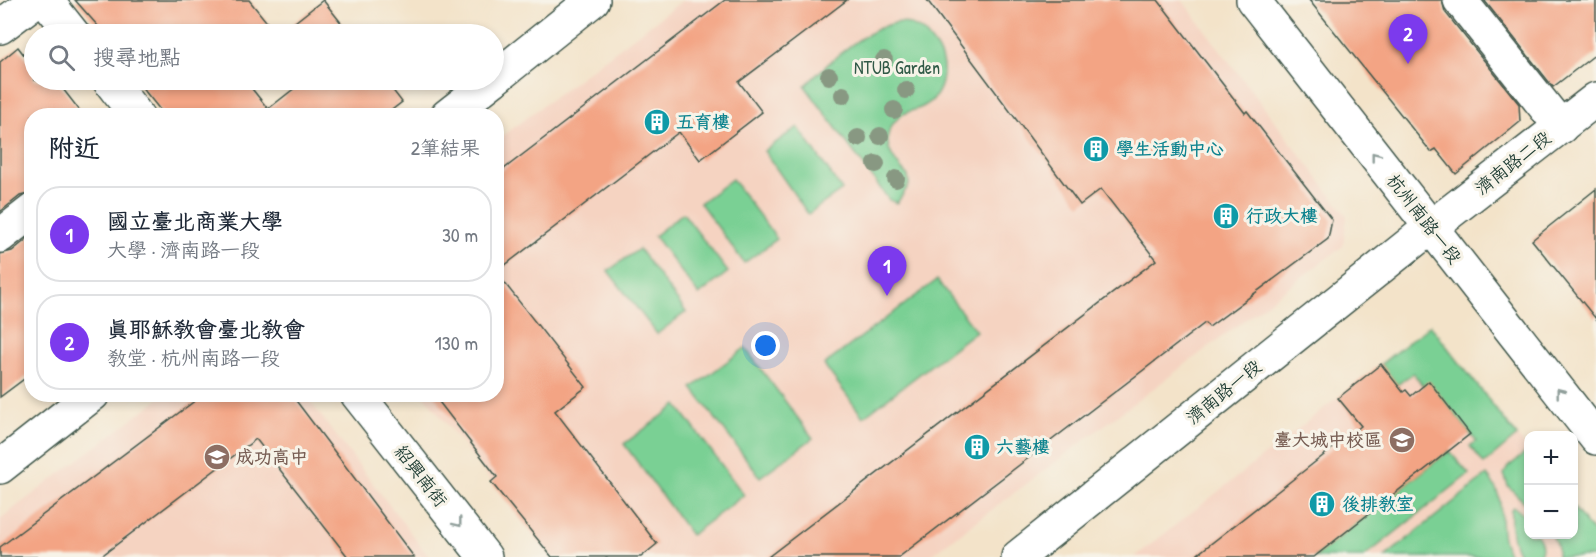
<!DOCTYPE html>
<html lang="zh-TW">
<meta charset="utf-8">
<style>
body{margin:0;font-family:"Patrick Hand","LXGW WenKai TC",sans-serif;background:#f2f2f3;color:#1f2937}
.controls{position:absolute;right:18px;bottom:18px;display:grid;overflow:hidden;border-radius:12px;box-shadow:0 3px 9px #0003}
.controls button{width:54px;height:54px;display:grid;place-items:center;padding:0;border:0;border-bottom:2px solid #e0e1e3;background:#fff;color:#1f2937;font:30px sans-serif}
.you{position:absolute;left:766px;top:346px;width:21px;height:21px;margin:-15px;border:4px solid #fff;border-radius:50%;background:#1a73e8;box-shadow:0 0 0 9px #1a73e833}
.badge{display:grid;place-items:center;width:39px;height:39px;border-radius:50%;background:#7c3aed;color:#fff;font-size:20px;font-weight:700}
.pin{position:absolute;translate:-50% -50px;filter:drop-shadow(0 2px 3px #0008)}
.pin::after{content:'';position:absolute;top:32px;width:21px;height:18px;background:inherit;clip-path:polygon(0 0,100% 0,50% 100%)}
.list{margin:0;padding:0;list-style:none}
h2{display:flex;justify-content:space-between;align-items:center;height:78px;margin:0;padding:0 24px;font-size:26px}
h2 small{font-size:20px;font-weight:400;color:#747a83}
.list li{display:grid;grid-template-columns:39px 1fr auto;gap:18px;align-items:center;box-sizing:border-box;height:96px;margin:0 12px 12px;padding:0 12px;border:2px solid #e0e1e3;border-radius:24px}
.list b{display:block;font-size:22px;white-space:nowrap}
.list p{margin:0;font-size:20px;white-space:nowrap;color:#747a83}
.list em{font-size:20px;font-style:normal;color:#747a83}
.icon{flex:none;width:33px;height:33px;fill:none;stroke:currentColor;stroke-width:2;stroke-linecap:round;stroke-linejoin:round}
.map{position:relative;flex:none;width:1596px;height:557px;overflow:hidden}
.search{position:absolute;background:#fff;box-shadow:0 3px 9px #0003;left:24px;top:24px;width:480px;height:66px;display:flex;align-items:center;gap:15px;box-sizing:border-box;padding:0 21px;border-radius:33px;color:#747a83;font-size:22px}
.panel{position:absolute;background:#fff;box-shadow:0 3px 9px #0003;left:24px;top:108px;width:480px;height:294px;border-radius:24px}
.map>svg:first-child{display:block}
</style>
<div class="map">
<svg width="1596" height="557" viewBox="0 0 1596 557">
<rect width="100%" height="100%" fill="#f7f3e8"/>
<filter id="ink" filterUnits="userSpaceOnUse"><feTurbulence type="fractalNoise" baseFrequency=".0167" numOctaves="2"/><feDisplacementMap in="SourceGraphic" scale="12" xChannelSelector="R" yChannelSelector="G"/><feConvolveMatrix kernelMatrix="1 2 1 2 8 2 1 2 1" color-interpolation-filters="sRGB"/></filter>
<filter id="wash" filterUnits="userSpaceOnUse"><feTurbulence type="fractalNoise" baseFrequency=".008" numOctaves="4" result="noise"/><feDisplacementMap in="SourceGraphic" scale="24" xChannelSelector="R" yChannelSelector="G"/><feGaussianBlur stdDeviation="1.35" result="paint"/><feColorMatrix in="noise" values="0 0 0 0 0 0 0 0 0 0 0 0 0 0 0 0 0 1.4 0 .05"/><feComposite in="paint" operator="in"/></filter>
<g filter="url(#wash)">
<rect width="100%" height="100%" fill="#f3e3c9"/>
<g fill="#f5d3c1">
<polygon points="683,0 1182,0 1347,216 1343,246 929,557 550,557 424,395 496,394 497,140"/>
<polygon points="1430,325 1528,450 1528,534 1574,534 1574,508 1596,536 1596,557 1135,557"/>
<polygon points="164,395 305,395 429,557 0,557 0,519"/>
</g>
<g fill="#7ad094" stroke="#4c8664" stroke-width="1.5">
<path d="M902,22C922,28 925,32 937,49C949,69 944,98 920,108C913,111 906,111 899,117C877,138 891,159 908,176L909,185L897,203L889,200L805,86C829,62 868,25 902,22Z"/>
<polygon points="798,127 842,190 808,214 764,151"/>
<polygon points="732,179 777,239 744,263 700,203"/>
<polygon points="683,213 728,272 699,295 654,236"/>
<polygon points="639,249 686,312 657,334 608,271"/>
<polygon points="937,280 976,331 863,417 824,365"/>
<polygon points="1430,325 1517,436 1484,464 1470,446 1476,441 1429,382 1423,386 1413,373 1397,385 1381,364"/>
<polygon points="745,348 813,438 760,477 692,388"/>
<polygon points="677,405 744,495 691,535 624,444"/>
<polygon points="1449,451 1469,474 1364,557 1314,557"/>
<polygon points="1528,451 1528,506 1508,486 1504,474 1508,467"/>
<path d="M1487,475C1506,497 1498,513 1503,539C1505,545 1507,551 1509,557H1385Z"/>
<path d="M1514,507C1527,517 1528,518 1528,534L1537,535C1542,542 1545,550 1537,557H1521C1511,543 1510,526 1511,509Z"/>
<polygon points="1574,508 1596,536 1596,557 1557,557 1557,546 1552,535 1574,534"/>
</g>
<g id="blocks">
<g fill="#f3a484">
<polygon points="75,0 249,0 274,31 270,34 105,34"/>
<polygon points="323,0 350,34 282,34 281,33"/>
<polygon points="725,0 847,0 739,82 762,112 700,160 679,132 496,272 496,175"/>
<polygon points="927,0 1158,0 1245,113 1247,111 1332,220 1328,239 1209,327 1205,323 899,557 768,557 1156,260 1101,189 1080,205"/>
<polygon points="1309,0 1442,0 1445,12 1519,104 1520,122 1456,174 1436,149 1431,152"/>
<polygon points="1484,0 1596,0 1596,54 1553,87"/>
<polygon points="18,47 34,68 34,80 56,80 84,116 32,116 32,193 20,196 0,212 0,62"/>
<polygon points="136,80 245,80 268,109 305,80 385,80 402,102 384,116 165,116"/>
<polygon points="1596,189 1596,319 1532,240"/>
<polygon points="32,235 32,373 0,397 0,254 12,251"/>
<polygon points="496,272 586,387 555,411 657,544 641,557 552,557 491,482 497,477 433,394 496,394"/>
<polygon points="1381,364 1403,392 1406,390 1411,396 1429,381 1470,434 1314,557 1194,557 1361,426 1338,398"/>
<polygon points="204,394 291,394 414,557 348,557 256,439 100,557 0,557 0,547"/>
</g>
</g>
</g>
<g filter="url(#ink)">
<use href="#blocks" fill-opacity="0" stroke="#3f564a" stroke-width="1.5"/>
<g fill="none" stroke-linecap="round" stroke-linejoin="round">
<defs>
<g id="minor">
<polyline points="46,0 73,34"/>
<polyline points="1253,0 1596,438"/>
<polyline points="1460,0 1561,127"/>
<polyline points="0,27 36,0"/>
<polyline points="494,79 593,0"/>
<polyline points="109,80 137,116"/>
<polyline points="447,116 493,80"/>
<polyline points="0,236 32,211"/>
<polyline points="357,394 485,557"/>
<polyline points="0,467 93,394"/>
<polyline points="1018,557 1431,227 1596,99"/>
</g>
</defs>
<use href="#minor" stroke="#3f564a" stroke-width="36"/>
<use href="#minor" stroke="#fff" stroke-width="33"/>
</g>
<g fill="#889882">
<circle cx="884" cy="60" r="9"/>
<circle cx="829" cy="76" r="9"/>
<circle cx="906" cy="90" r="9"/>
<circle cx="843" cy="95" r="9"/>
<circle cx="894" cy="110" r="9"/>
<circle cx="880" cy="136" r="9"/>
<circle cx="858" cy="138" r="9"/>
<circle cx="876" cy="164" r="9"/>
<circle cx="896" cy="179" r="9"/>
</g>
<defs><path id="oneway-chevron" d="M-2-3.5L2.5 0L-2 3.5" fill="none" stroke-width="1.6" stroke-linecap="round" stroke-linejoin="round" transform="scale(1.5)"/></defs>
<g stroke="#8f9e9a">
<use href="#oneway-chevron" transform="translate(1375 156) rotate(-128)"/>
<use href="#oneway-chevron" transform="translate(1560 392) rotate(-128)"/>
<use href="#oneway-chevron" transform="translate(458 523) rotate(52)"/>
</g>
</g>
<defs>
<symbol id="building-disc" viewBox="-11 -11 22 22"><circle r="9.5" fill="#0f9aa8" stroke="#f7f3e8"/><path d="M-4-6H4V6H1V3H-1V6H-4ZM-2.5-4.3h1.7v1.8h-1.7ZM.8-4.3h1.7v1.8H.8ZM-2.5-1h1.7V.8h-1.7ZM.8-1h1.7V.8H.8Z" fill="#fff"/></symbol>
<symbol id="university-disc" viewBox="-11 -11 22 22"><circle r="9.5" fill="#8d6e63" stroke="#f7f3e8"/><path d="M0-5L7-2L0 1L-7-2ZM-4 1L0 2.5L4 1V4Q0 6-4 4Z" fill="#fff"/></symbol>
<symbol id="school-disc" viewBox="-11 -11 22 22"><circle r="9.5" fill="#8d6e63" stroke="#f7f3e8"/><path d="M0-5L7-2L0 1L-7-2ZM-4 1L0 2.5L4 1V4Q0 6-4 4Z" fill="#fff"/></symbol>
</defs>
<g fill-rule="evenodd">
<use href="#building-disc" x="642" y="107" width="30" height="30"/>
<use href="#building-disc" x="1081" y="134" width="30" height="30"/>
<use href="#building-disc" x="1211" y="201" width="30" height="30"/>
<use href="#university-disc" x="1387" y="425" width="30" height="30"/>
<use href="#building-disc" x="962" y="432" width="30" height="30"/>
<use href="#school-disc" x="202" y="442" width="30" height="30"/>
<use href="#building-disc" x="1307" y="489" width="30" height="30"/>
</g>
<g text-anchor="middle" stroke-width="6" stroke-linejoin="round" paint-order="stroke">
<g font-size="18" fill="#315a47" stroke="#f7f3e8">
<text x="897" y="74">NTUB Garden</text>
</g>
<g font-size="18" font-weight="bold" fill="#0d838f" stroke="#f7f3e8" text-anchor="start">
<text x="676" y="128">五育樓</text>
<text x="1116" y="155">學生活動中心</text>
<text x="1246" y="222">行政大樓</text>
<text x="996" y="453">六藝樓</text>
<text x="1342" y="510">後排教室</text>
</g>
<g font-size="18" fill="#1f3d34" stroke="#f7f3e8">
<text transform="translate(1513 163) rotate(-38)" y="6">濟南路二段</text>
<text transform="translate(1424 219) rotate(52)" y="6">杭州南路一段</text>
<text transform="translate(1224 392) rotate(-39)" y="6">濟南路一段</text>
<text transform="translate(421 476) rotate(52)" y="6">紹興南街</text>
</g>
<g font-size="18" font-weight="bold" fill="#785e54" stroke="#f7f3e8" text-anchor="end">
<text x="1382" y="446">臺大城中校區</text>
<text x="236" y="463" text-anchor="start">成功高中</text>
</g>
</g>
</svg>
<div class="controls">
<button>+</button>
<button>−</button>
</div>
<div class="you"></div>
<div class="pin badge" style="left:887px;top:296px">1</div>
<div class="pin badge" style="left:1408px;top:64px">2</div>
<div class="search"><svg class="icon" aria-label="search" viewBox="0 0 24 24"><circle cx="10" cy="10" r="6"/><path d="M15 15l6 6"/></svg>搜尋地點</div>
<section class="panel">
<h2>附近<small>2筆結果</small></h2>
<ul class="list">
<li><span class="badge">1</span><div><b>國立臺北商業大學</b><p>大學 · 濟南路一段</p></div><em>30 m</em></li>
<li><span class="badge">2</span><div><b>真耶穌教會臺北教會</b><p>教堂 · 杭州南路一段</p></div><em>130 m</em></li>
</ul>
</section>
</div>
